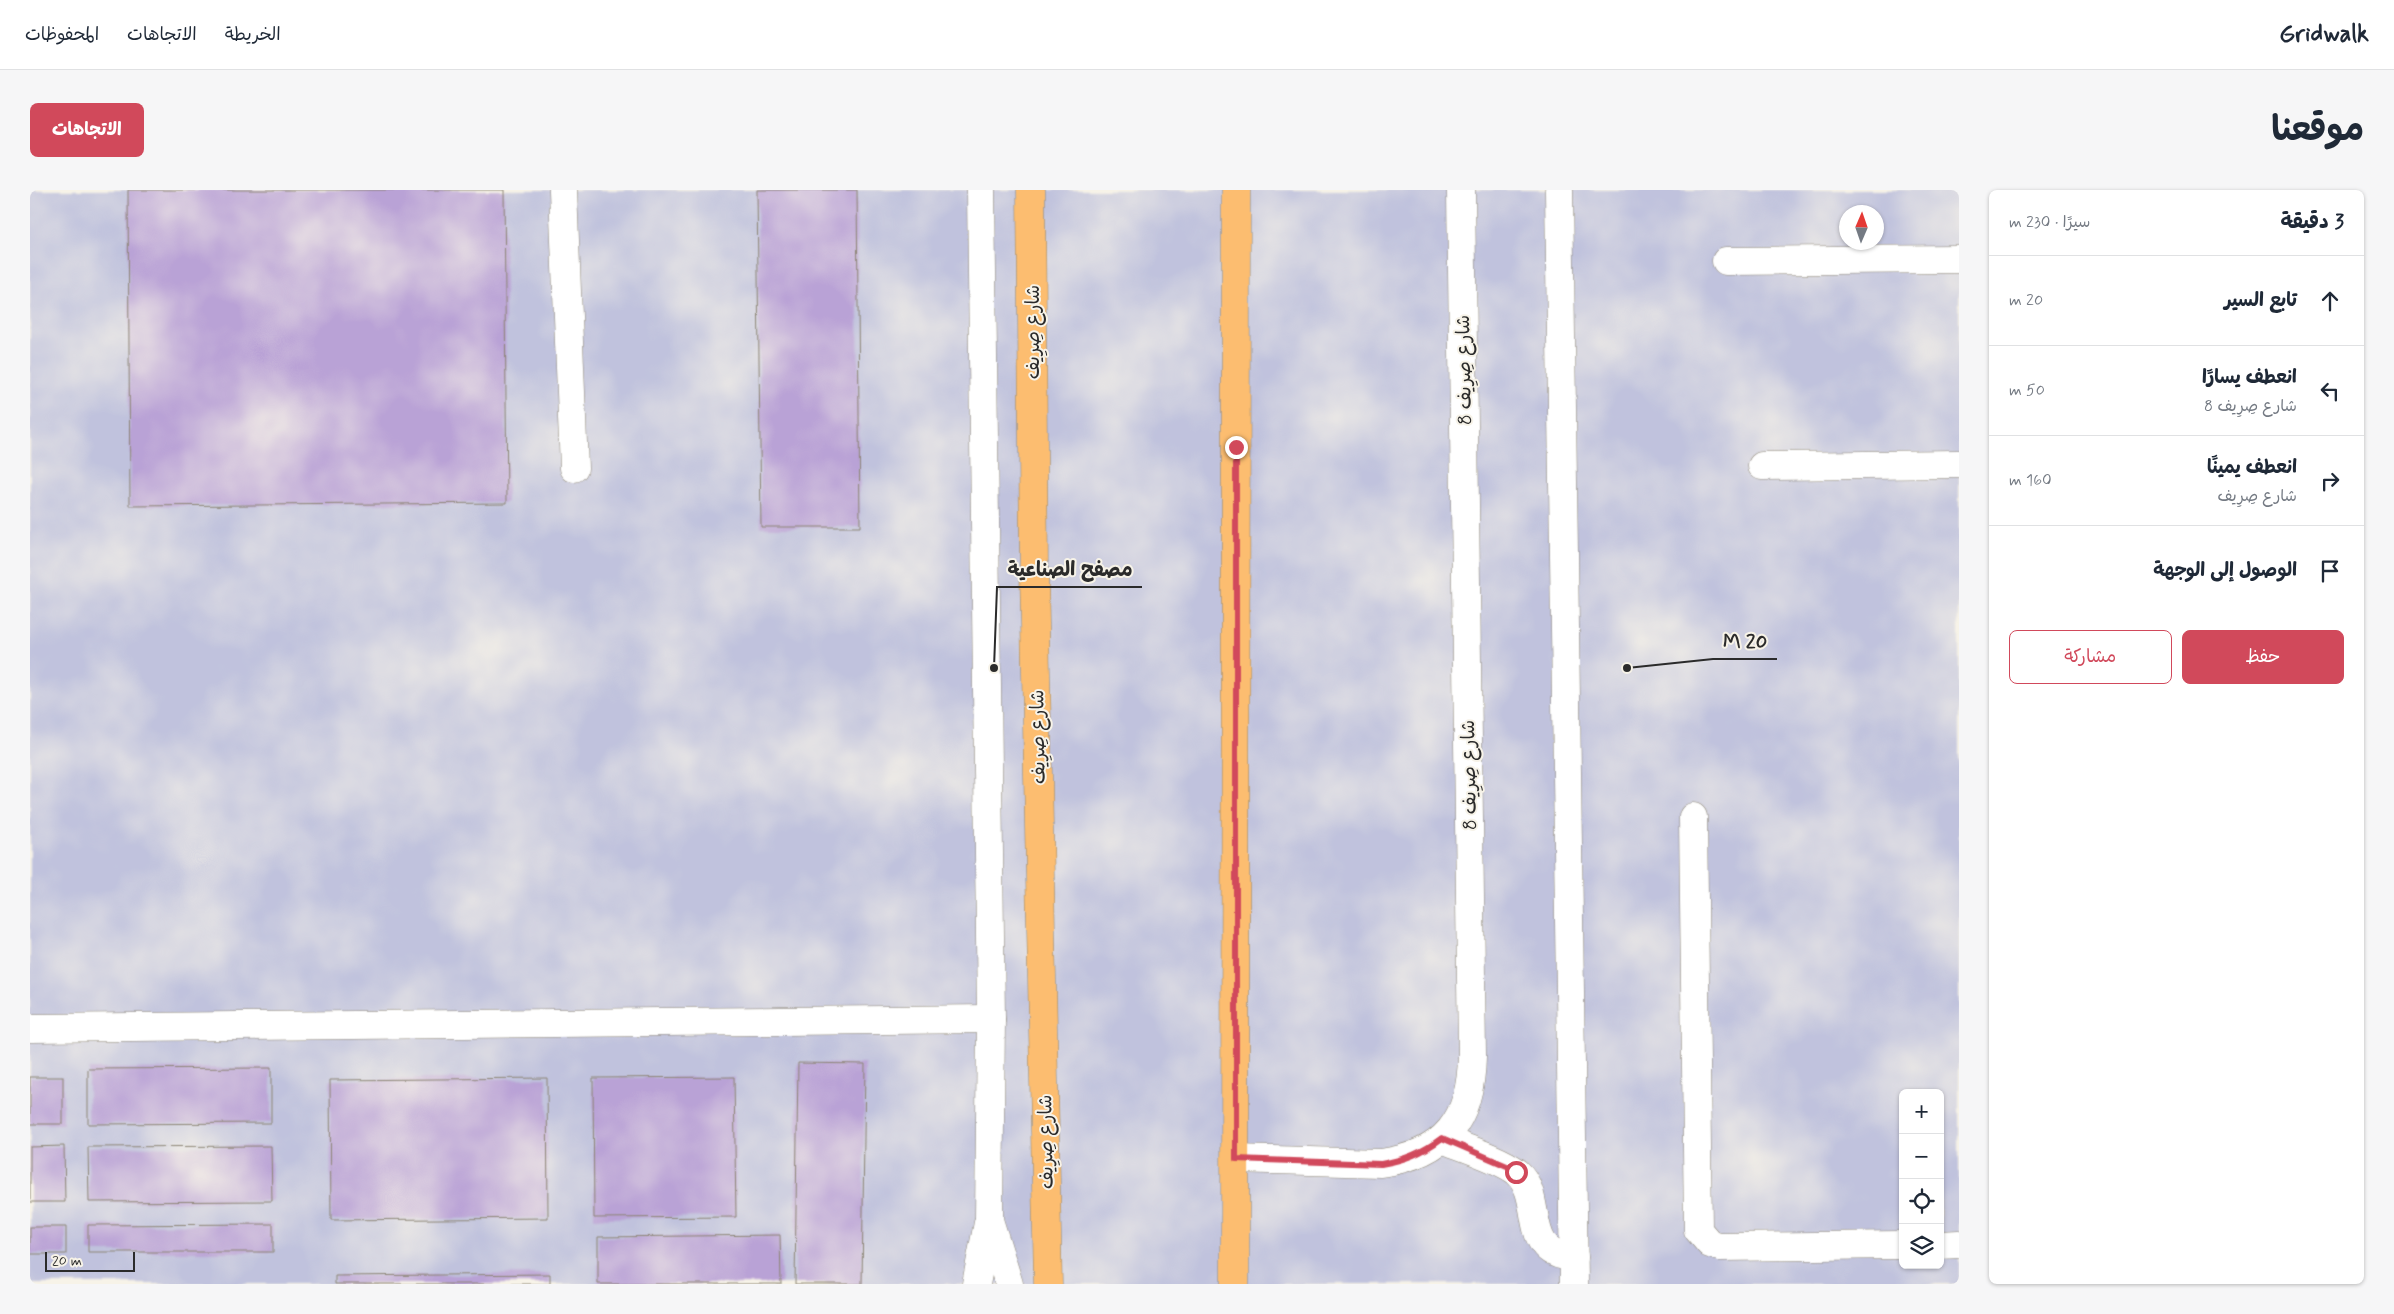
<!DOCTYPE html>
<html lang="ar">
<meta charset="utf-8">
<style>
body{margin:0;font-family:Mynerve,"Playpen Sans Arabic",sans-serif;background:#f6f6f7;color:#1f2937;direction:rtl}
.controls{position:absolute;right:15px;bottom:15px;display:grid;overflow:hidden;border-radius:8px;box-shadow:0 1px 4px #0004}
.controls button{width:45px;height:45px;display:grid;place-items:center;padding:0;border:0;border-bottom:1px solid #e0e1e3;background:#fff;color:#1f2937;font:25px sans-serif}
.compass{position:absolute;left:1809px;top:15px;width:45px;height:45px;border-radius:50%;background:#fff;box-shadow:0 1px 4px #0004;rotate:2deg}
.scale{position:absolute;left:15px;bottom:12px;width:90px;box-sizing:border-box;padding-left:5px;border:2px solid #2b2b2b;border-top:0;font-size:14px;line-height:18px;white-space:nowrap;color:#2b2b2b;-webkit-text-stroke:4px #f7f3e8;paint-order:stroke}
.stop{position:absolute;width:15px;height:15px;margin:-11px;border:4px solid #d1495b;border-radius:50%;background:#fff}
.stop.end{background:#d1495b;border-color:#fff;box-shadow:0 1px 5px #0008}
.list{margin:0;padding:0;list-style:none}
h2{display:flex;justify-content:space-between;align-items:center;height:65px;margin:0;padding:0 20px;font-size:21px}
h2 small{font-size:16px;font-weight:400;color:#747a83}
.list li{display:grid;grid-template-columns:32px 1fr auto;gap:15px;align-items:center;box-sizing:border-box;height:90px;padding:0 20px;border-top:1px solid #e0e1e3}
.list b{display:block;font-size:19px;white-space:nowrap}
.list p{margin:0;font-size:16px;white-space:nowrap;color:#747a83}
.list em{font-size:16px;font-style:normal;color:#747a83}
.actions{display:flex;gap:10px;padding:15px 20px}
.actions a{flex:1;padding:11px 0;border:1px solid #d1495b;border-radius:8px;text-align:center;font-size:18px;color:#d1495b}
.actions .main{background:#d1495b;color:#fff}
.icon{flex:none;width:28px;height:28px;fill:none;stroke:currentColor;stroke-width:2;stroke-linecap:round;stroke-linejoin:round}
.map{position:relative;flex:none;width:1929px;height:1094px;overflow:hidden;direction:ltr;border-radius:8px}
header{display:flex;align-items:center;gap:30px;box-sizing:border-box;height:70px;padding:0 25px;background:#fff;border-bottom:1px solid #e0e1e3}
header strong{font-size:24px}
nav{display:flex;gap:28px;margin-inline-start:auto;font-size:18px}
.intro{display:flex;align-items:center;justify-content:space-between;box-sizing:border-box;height:120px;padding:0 30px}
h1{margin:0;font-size:35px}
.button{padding:12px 22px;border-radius:8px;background:#d1495b;color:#fff;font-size:18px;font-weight:700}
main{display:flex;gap:30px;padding:0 30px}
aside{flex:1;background:#fff;border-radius:8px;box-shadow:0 1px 4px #0004}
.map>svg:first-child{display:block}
</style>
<header>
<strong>Gridwalk</strong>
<nav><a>الخريطة</a><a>الاتجاهات</a><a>المحفوظات</a></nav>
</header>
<div class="intro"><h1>موقعنا</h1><a class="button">الاتجاهات</a></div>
<main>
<aside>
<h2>3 دقيقة<small>سيرًا · 230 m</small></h2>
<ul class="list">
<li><svg class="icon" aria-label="ahead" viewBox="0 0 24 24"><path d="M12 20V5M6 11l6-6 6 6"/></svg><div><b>تابع السير</b></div><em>20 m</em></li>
<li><svg class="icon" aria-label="left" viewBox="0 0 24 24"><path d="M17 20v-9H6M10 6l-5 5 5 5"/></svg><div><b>انعطف يسارًا</b><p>شارع صِرِيف 8</p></div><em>50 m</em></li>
<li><svg class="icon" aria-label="right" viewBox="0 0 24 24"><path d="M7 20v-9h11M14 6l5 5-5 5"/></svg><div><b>انعطف يمينًا</b><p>شارع صِرِيف</p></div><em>160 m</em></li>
<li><svg class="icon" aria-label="arrive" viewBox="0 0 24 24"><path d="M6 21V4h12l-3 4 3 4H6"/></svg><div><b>الوصول إلى الوجهة</b></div></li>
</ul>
<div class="actions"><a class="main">حفظ</a><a>مشاركة</a></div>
</aside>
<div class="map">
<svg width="1929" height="1094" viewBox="0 0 1929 1094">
<rect width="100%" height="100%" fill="#f7f3e8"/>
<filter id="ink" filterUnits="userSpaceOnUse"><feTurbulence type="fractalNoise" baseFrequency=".02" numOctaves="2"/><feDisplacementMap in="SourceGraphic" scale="10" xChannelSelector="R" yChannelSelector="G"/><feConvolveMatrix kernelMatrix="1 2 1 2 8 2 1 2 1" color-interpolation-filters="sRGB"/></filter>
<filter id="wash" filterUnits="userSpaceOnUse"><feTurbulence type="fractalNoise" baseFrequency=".0096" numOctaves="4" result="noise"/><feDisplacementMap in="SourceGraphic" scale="20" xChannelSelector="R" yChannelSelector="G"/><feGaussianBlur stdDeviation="1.12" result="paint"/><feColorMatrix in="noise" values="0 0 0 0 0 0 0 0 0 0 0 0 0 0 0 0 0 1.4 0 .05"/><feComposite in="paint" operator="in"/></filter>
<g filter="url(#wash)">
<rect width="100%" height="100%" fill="#eddfbd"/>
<path fill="#c0c2dd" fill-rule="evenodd" d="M0,0H1929V1094H0ZM1816,22H1846V52H1816ZM1873,903H1910V1075H1873Z"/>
<g id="blocks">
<g fill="#b9a2d6">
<polygon points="98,0 474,0 477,313 100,316"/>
<polygon points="727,0 827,0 830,337 731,337"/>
<polygon points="768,873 835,874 832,1094 765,1094"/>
<polygon points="241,878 241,933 58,934 58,879"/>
<rect x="0" y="887" width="33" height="47"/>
<polygon points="704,887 706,1027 564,1028 563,888"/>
<polygon points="517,888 518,1028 301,1030 300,890"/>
<polygon points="34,956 35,1012 0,1012 0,957"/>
<polygon points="241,956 242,1011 59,1012 58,957"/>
<polygon points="243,1034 243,1062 58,1062 58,1035"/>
<rect x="0" y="1037" width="36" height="27"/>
<polygon points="750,1045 751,1094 568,1094 568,1047"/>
<polygon points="520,1084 520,1094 305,1094 305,1086"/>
</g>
</g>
</g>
<g filter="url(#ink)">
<use href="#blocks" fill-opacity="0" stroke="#8c8574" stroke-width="1"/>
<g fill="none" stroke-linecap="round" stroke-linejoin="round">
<defs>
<g id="minor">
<polyline points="533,0 544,278"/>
<polyline points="951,0 961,829 959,1030 979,1094"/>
<polyline points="1529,0 1544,1094"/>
<polyline points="1696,71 1929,69"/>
<polyline points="1732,276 1929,274"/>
<polyline points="1663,627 1668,1040 1680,1054 1689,1057 1873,1055"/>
<polyline points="0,838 961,829"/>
<path d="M1412,949C1432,957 1471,969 1487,982C1516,1008 1489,1065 1544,1067"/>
<path d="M1206,969L1351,973C1415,964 1441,930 1442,866L1431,0"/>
<polyline points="1910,1055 1929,1054"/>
<polyline points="946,1094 958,1033"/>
</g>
<g id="major">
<polyline points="1001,0 1004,382 1018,1094"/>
<polyline points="1205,1094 1206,0"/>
</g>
</defs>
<use href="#minor" stroke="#8c8574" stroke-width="29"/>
<use href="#major" stroke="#8c8574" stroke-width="29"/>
<use href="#minor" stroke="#fff" stroke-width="28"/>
<use href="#major" stroke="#fcbd6f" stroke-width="28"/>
</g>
</g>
<g fill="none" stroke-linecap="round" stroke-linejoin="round" filter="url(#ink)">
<path stroke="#d1495b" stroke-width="6" d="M1206,257V969L1351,974C1375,970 1392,963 1412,948L1477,976L1486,982"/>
</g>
<g text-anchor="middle" stroke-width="4" stroke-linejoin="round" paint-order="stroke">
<g font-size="19" fill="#2b2b2b" stroke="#f7f3e8">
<text transform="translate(1002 142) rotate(-90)" y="7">شارع صِرِيف</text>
<text transform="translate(1433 180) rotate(-91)" y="7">شارع صِرِيف 8</text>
<text transform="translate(1007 547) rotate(-91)" y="7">شارع صِرِيف</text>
<text transform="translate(1438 585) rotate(-91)" y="7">شارع صِرِيف 8</text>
<text transform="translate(1015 952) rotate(-91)" y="7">شارع صِرِيف</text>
</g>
</g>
<path fill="none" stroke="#2b2b2b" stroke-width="2" d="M964 478L967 397H1112M1597 478L1683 469H1747"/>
<g fill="#2b2b2b" stroke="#f7f3e8" stroke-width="2">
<circle cx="964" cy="478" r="5"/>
<circle cx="1597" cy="478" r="5"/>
</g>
<g font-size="20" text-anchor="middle" font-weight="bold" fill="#2b2b2b" stroke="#f7f3e8" stroke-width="4" stroke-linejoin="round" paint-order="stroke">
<text x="1040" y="386">مصفح الصناعية</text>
<text x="1715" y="458">M 20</text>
</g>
</svg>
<div class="controls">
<button>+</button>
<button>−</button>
<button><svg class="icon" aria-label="locate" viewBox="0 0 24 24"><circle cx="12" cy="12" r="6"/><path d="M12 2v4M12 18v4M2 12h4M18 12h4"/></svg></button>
<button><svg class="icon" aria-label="layers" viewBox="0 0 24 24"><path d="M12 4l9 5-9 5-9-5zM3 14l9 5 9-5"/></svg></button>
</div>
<svg class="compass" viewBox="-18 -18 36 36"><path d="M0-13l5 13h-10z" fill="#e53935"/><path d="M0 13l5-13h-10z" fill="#747a83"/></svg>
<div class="scale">20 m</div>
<div class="stop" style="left:1486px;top:982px"></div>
<div class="stop end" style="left:1206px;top:257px"></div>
</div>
</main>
